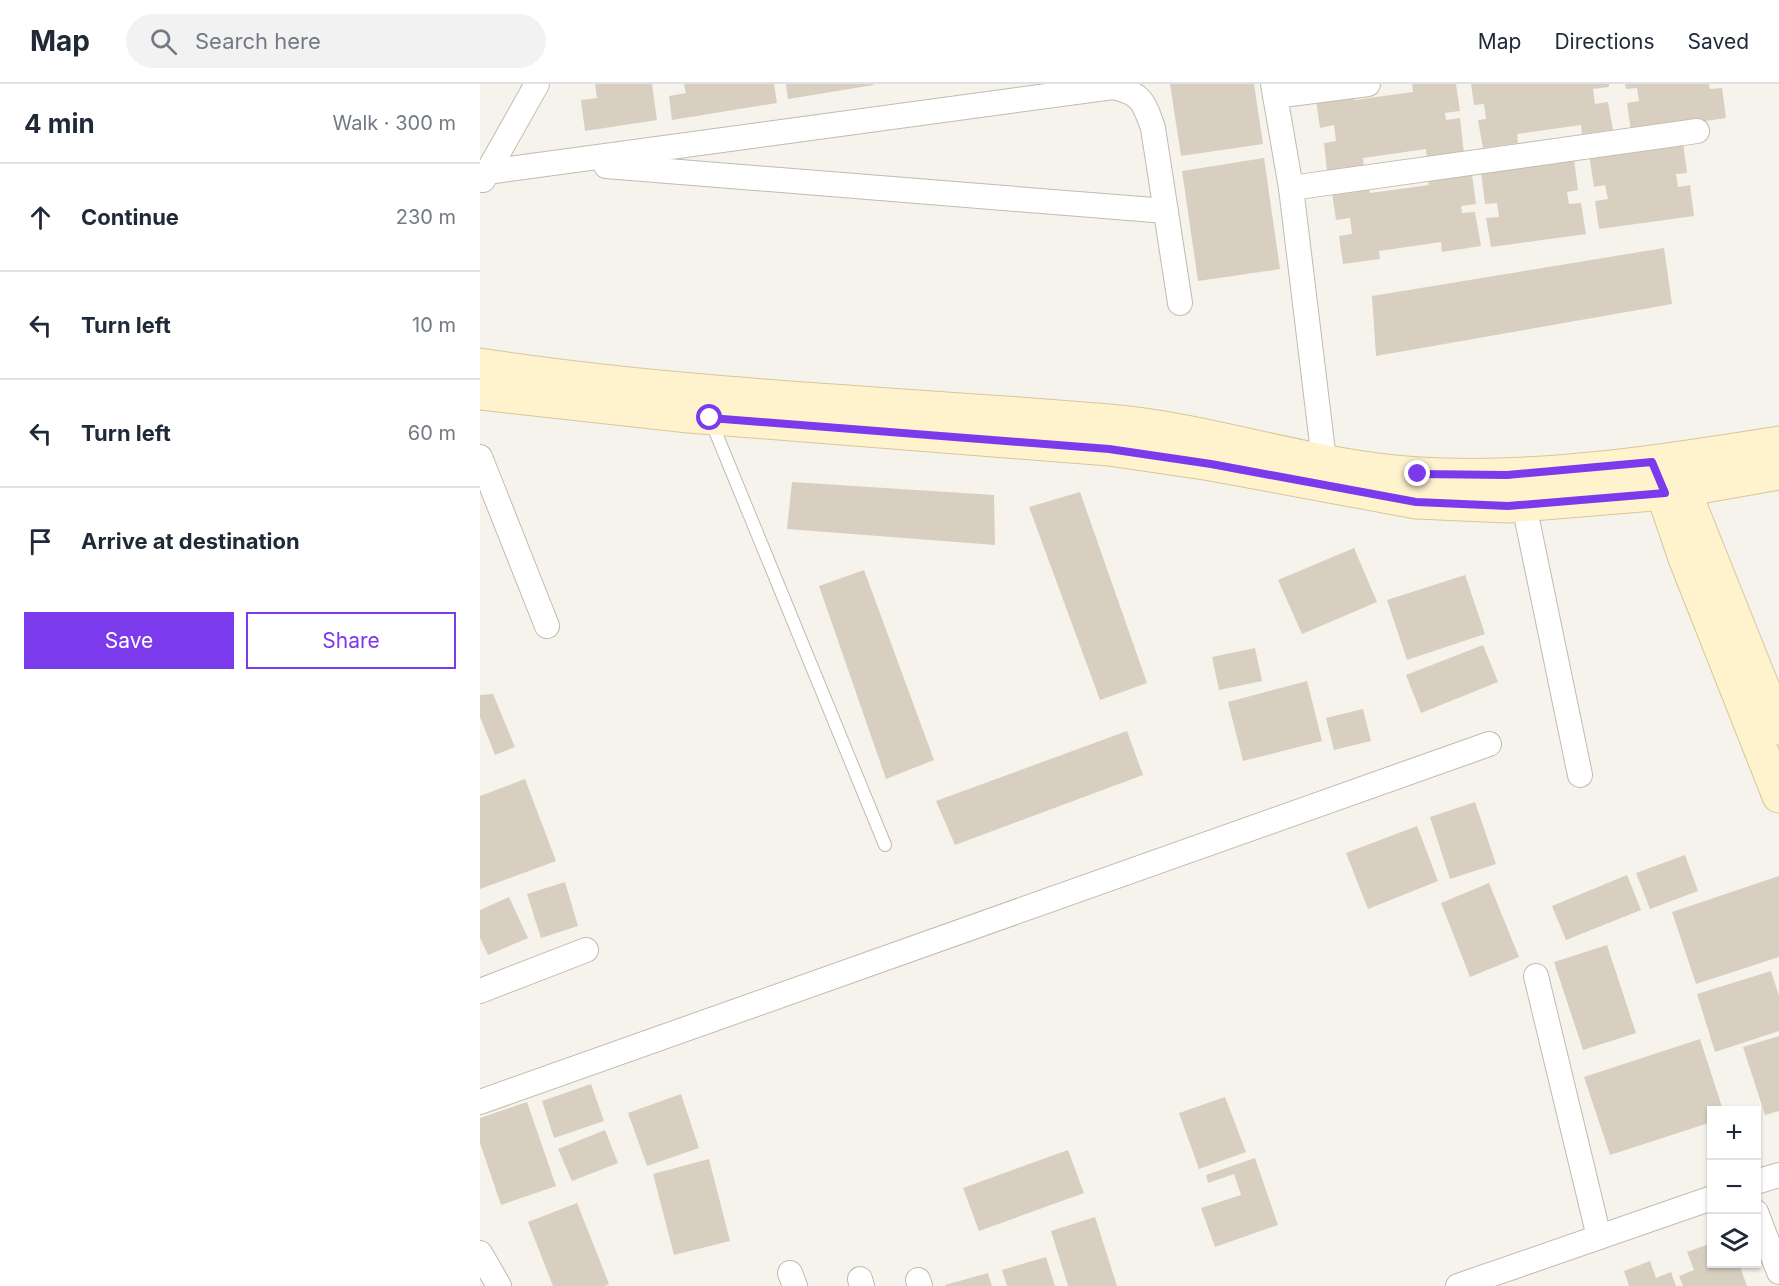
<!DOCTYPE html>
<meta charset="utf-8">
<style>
body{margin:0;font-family:Inter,sans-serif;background:#f2f2f3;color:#1f2937}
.controls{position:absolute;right:18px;bottom:18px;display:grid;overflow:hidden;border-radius:0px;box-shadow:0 2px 4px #0004}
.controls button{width:54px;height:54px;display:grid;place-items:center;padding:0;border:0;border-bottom:2px solid #e0e1e3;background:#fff;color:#1f2937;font:30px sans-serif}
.stop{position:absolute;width:18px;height:18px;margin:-14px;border:4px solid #7c3aed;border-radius:50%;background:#fff}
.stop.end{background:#7c3aed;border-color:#fff;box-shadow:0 2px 6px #0008}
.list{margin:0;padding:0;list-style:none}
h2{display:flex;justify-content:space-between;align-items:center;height:78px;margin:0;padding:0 24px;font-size:26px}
h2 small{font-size:20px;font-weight:400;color:#747a83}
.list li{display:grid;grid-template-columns:39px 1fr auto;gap:18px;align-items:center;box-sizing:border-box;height:108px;padding:0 24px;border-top:2px solid #e0e1e3}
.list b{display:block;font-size:22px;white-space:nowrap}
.list em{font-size:20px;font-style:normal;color:#747a83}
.actions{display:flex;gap:12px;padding:18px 24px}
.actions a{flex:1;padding:14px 0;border:2px solid #7c3aed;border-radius:0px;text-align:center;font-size:21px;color:#7c3aed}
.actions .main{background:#7c3aed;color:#fff}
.icon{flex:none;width:33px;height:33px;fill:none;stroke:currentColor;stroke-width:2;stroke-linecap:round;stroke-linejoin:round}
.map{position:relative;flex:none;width:1299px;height:1202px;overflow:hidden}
header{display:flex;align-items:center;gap:36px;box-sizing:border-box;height:84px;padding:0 30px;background:#fff;border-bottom:2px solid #e0e1e3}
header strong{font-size:28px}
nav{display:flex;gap:33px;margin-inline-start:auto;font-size:21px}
.search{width:420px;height:54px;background:#f2f2f3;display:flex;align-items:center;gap:15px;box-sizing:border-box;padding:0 21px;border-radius:33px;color:#747a83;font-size:22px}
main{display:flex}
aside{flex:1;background:#fff}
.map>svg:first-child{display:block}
</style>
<header>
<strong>Map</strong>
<div class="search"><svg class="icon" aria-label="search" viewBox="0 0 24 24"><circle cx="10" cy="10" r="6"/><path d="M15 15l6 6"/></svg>Search here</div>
<nav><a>Map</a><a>Directions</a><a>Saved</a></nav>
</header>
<main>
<aside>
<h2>4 min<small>Walk · 300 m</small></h2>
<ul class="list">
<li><svg class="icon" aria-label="ahead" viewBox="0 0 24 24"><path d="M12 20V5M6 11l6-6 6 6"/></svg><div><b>Continue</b></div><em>230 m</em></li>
<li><svg class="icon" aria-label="left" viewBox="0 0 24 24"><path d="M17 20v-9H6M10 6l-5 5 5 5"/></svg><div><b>Turn left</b></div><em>10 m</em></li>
<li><svg class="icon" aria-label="left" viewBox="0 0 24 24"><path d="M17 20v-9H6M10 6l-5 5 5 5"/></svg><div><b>Turn left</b></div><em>60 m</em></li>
<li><svg class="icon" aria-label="arrive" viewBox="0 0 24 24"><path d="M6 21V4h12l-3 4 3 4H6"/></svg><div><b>Arrive at destination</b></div></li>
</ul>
<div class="actions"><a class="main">Save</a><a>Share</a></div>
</aside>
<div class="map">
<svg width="1299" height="1202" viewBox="0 0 1299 1202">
<rect width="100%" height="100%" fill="#f6f3ec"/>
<g fill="#d8cfc1">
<polygon points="115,0 172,0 177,36 105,47 101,16 117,14"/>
<polygon points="204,0 294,0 297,19 192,36 189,12 206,9"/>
<polygon points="306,0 393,0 394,1 308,15"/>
<polygon points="690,0 774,0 783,60 701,72"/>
<polygon points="932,0 976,0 980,27 965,29 966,36 980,34 984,69 947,74 946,65 883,74 884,83 847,88 844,59 856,57 854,41 840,44 836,16 874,11 874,16 933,8"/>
<polygon points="991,0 1129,0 1129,3 1113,5 1115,20 1128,18 1133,46 1102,50 1101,41 1037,50 1038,59 1003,64 998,36 1006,35 1004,20 994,21"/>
<polygon points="1145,0 1229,0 1230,5 1242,4 1246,34 1151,48 1147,19 1159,17 1157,4 1146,5"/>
<polygon points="1203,58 1207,89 1196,90 1198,103 1210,101 1214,132 1119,145 1115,117 1128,115 1125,101 1114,103 1109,70"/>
<polygon points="784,74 800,185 718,197 702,87"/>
<polygon points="1094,75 1098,106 1087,108 1089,120 1101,119 1106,150 1011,163 1006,134 1019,133 1017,119 1005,120 1001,88"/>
<polygon points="991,84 996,120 981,122 982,129 995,128 1001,162 962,168 961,158 899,167 900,175 863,180 859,152 872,150 870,134 856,136 852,109 889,104 890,109 949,101 947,90"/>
<polygon points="1184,164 1192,220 896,272 892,212"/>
<polygon points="312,398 514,411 515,461 307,445"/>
<polygon points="600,408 667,599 620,616 549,423"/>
<polygon points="874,464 897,518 822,550 798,496"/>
<polygon points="384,486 454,676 406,695 339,502"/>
<polygon points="985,491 1005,550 927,576 907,516"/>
<polygon points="1003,561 1018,598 941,629 926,591"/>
<polygon points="775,564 782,597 739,606 732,573"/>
<polygon points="827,597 842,657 763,677 748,618"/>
<polygon points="13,610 35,663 15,671 0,633 0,611"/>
<polygon points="883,625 891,657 854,666 846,634"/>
<polygon points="647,647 663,691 475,761 456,717"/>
<polygon points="45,695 76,777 0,805 0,712"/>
<polygon points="995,718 1016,780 970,795 950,733"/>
<polygon points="937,742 958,797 888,825 866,769"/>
<polygon points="1205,771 1218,807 1170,825 1156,789"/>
<polygon points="1147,791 1161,826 1086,856 1072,822"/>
<polygon points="1299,792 1299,873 1216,900 1192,828"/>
<polygon points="85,798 98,842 61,854 47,810"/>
<polygon points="1009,799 1039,873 990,893 961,819"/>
<polygon points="29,813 48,854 8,871 0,854 0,826"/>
<polygon points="1127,861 1156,949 1103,966 1074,878"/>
<polygon points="1291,887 1299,912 1299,947 1235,968 1217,910"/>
<polygon points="1299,952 1299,1027 1285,1031 1263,963"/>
<polygon points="1220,955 1243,1026 1232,1026 1232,1038 1130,1071 1104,993"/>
<polygon points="111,1000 124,1037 74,1054 62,1017"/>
<polygon points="201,1010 219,1064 167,1082 148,1029"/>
<polygon points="745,1013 766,1068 719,1085 699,1029"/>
<polygon points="47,1018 76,1102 21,1121 0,1059 0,1034"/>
<polygon points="125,1046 138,1079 92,1097 78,1065"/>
<polygon points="588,1066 604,1109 499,1147 483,1104"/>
<polygon points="775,1074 798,1141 735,1163 721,1124 761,1111 754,1090 728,1099 726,1091"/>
<polygon points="229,1075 250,1157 194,1171 173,1090"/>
<polygon points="97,1119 129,1200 125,1202 73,1202 48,1138"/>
<polygon points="615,1133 637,1202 588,1202 571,1147"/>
<polygon points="1232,1159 1232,1180 1259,1180 1267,1202 1203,1202 1199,1192 1214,1186 1207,1168"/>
<polygon points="566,1173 575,1202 527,1202 522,1186"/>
<polygon points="1170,1177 1176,1194 1191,1188 1196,1202 1149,1202 1144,1187"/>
<polygon points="508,1189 512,1202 465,1202 465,1201"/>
</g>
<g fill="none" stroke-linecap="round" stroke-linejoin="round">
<defs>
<polyline id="lane" points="231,337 405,761"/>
<g id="street">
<polyline points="793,0 811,104 844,376"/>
<polyline points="795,12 888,0"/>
<polyline points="126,82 686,127"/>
<path d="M7,88L633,3C661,9 664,18 673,44L700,219"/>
<polyline points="3,96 57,0"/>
<polyline points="811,104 1217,47"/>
<polyline points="0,373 67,542"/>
<polyline points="1044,421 1100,691"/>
<polyline points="1056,892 1119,1153"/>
<polyline points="0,907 106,866"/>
<polyline points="0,1018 1009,660"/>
<polyline points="1276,1098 1299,1091"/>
<polyline points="1276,1128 1299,1188"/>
<polyline points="0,1169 19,1202"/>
<polyline points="310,1189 315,1202"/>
<polyline points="380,1195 382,1202"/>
<polyline points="438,1196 440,1202"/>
<polyline points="978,1202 1232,1114"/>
</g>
<g id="secondary">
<path d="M0,281C208,313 419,319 629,337C733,346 834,384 939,390C1059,397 1181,378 1299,359"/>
<polyline points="0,309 209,332 629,365 731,380 936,418 1028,422 1185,409 1299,389"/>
<polyline points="1176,389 1205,474 1299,712"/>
<polyline points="1205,409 1299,644"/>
</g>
</defs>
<use href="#lane" stroke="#c2bbae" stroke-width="14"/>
<use href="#street" stroke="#c2bbae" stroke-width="26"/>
<use href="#secondary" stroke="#d6c79b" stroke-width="35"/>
<use href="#lane" stroke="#fff" stroke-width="12"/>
<use href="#street" stroke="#fff" stroke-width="24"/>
<use href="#secondary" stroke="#fff3cd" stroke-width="33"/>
</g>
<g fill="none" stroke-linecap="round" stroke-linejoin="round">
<polyline stroke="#7c3aed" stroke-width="8" points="230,334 629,365 731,380 936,418 1028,422 1185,409 1172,378 1027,391 938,390"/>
</g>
</svg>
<div class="controls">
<button>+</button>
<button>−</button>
<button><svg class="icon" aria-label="layers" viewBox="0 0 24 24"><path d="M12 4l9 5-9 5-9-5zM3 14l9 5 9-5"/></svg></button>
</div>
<div class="stop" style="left:230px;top:334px"></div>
<div class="stop end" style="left:938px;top:390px"></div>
</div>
</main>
